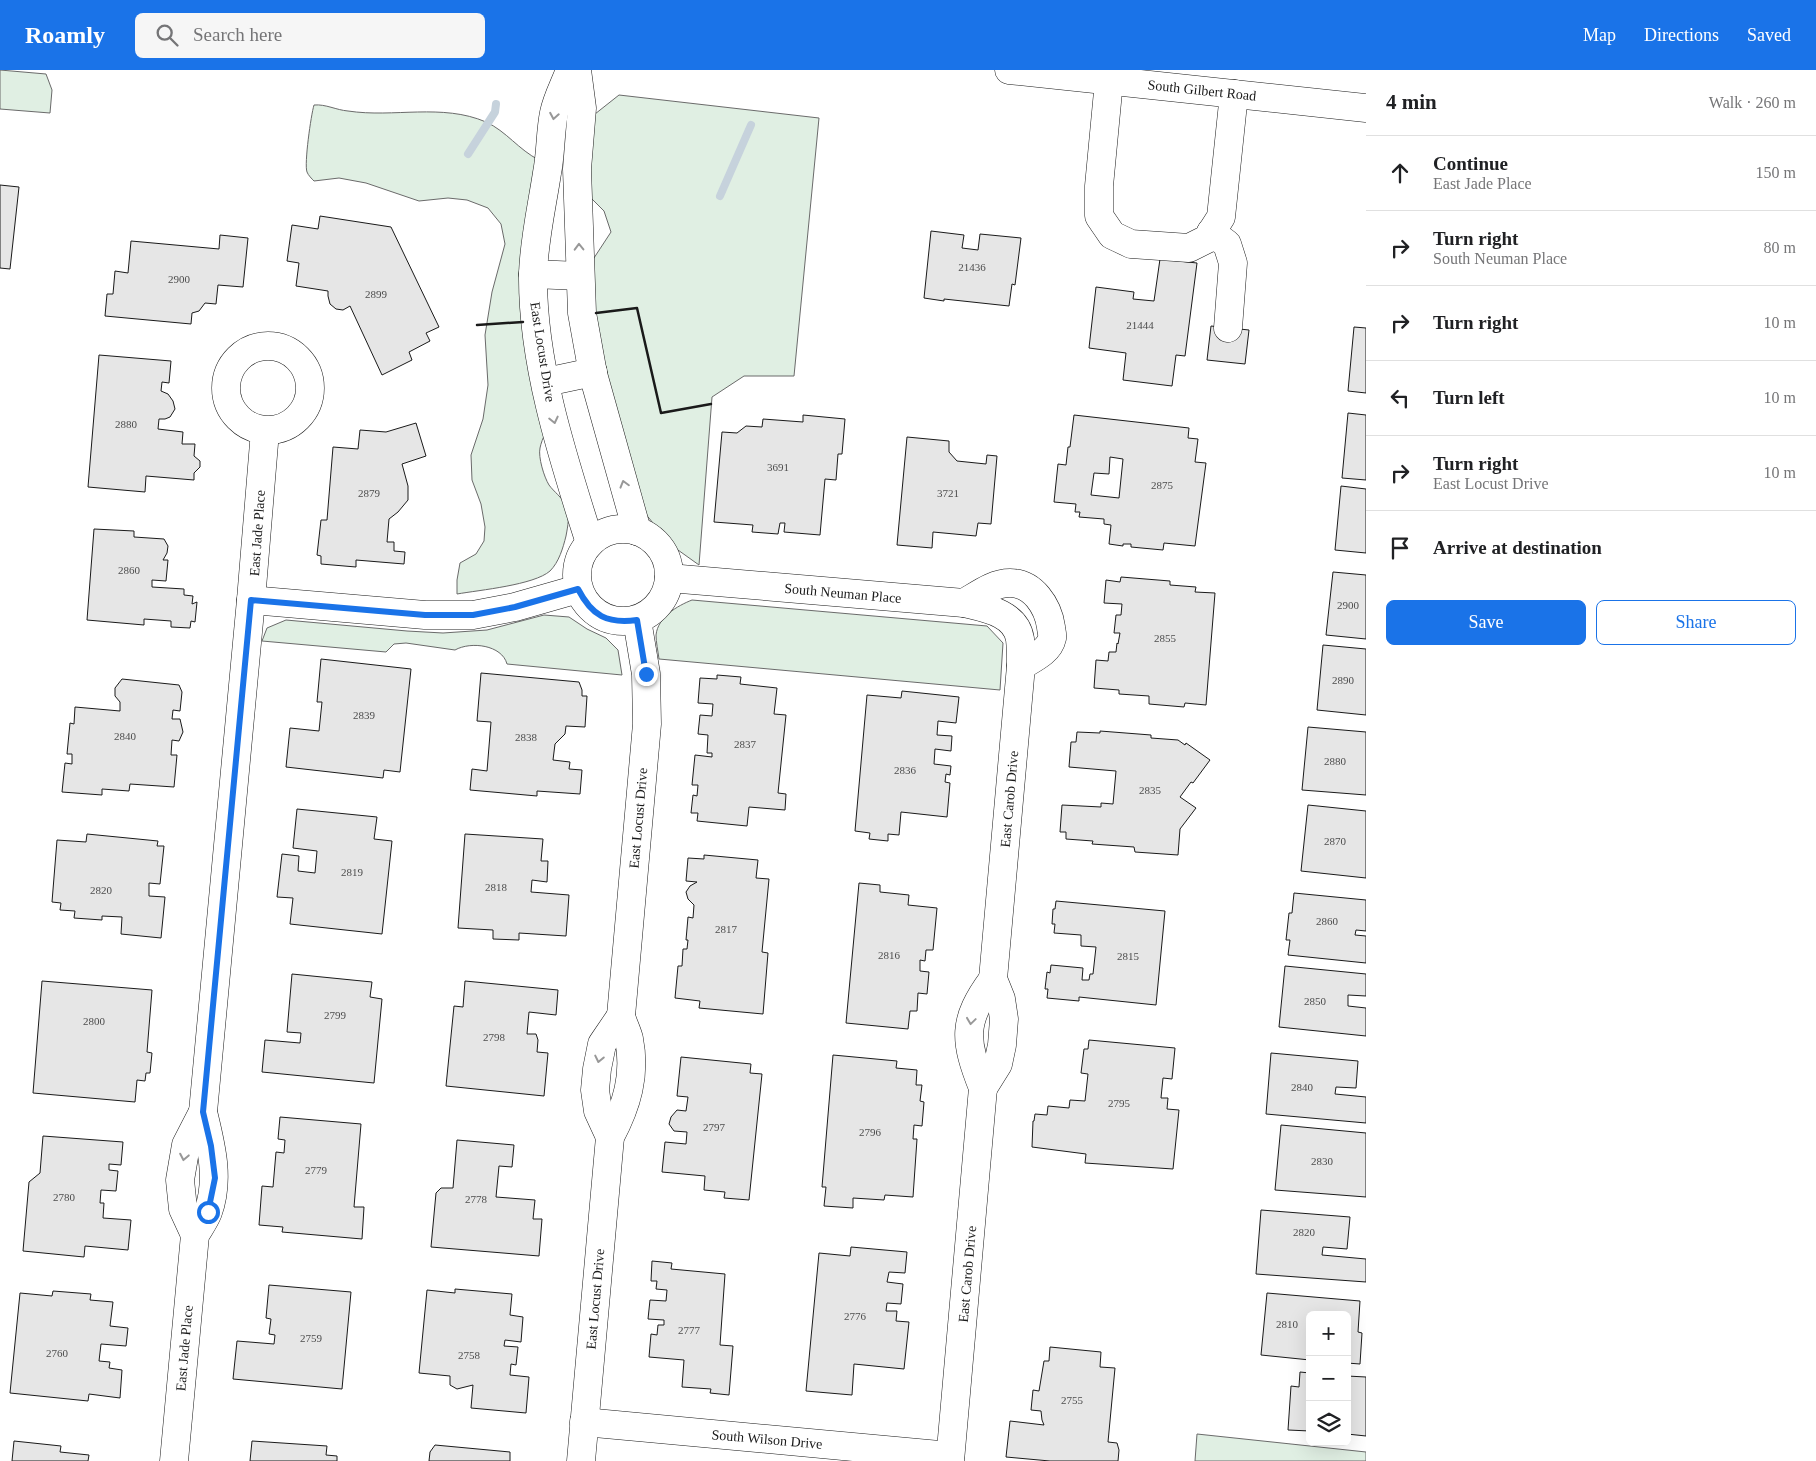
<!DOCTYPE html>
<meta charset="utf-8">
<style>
body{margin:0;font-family:"Times New Roman",serif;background:#f6f6f6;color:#202124}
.controls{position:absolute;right:15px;bottom:15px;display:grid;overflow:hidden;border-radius:8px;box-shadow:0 5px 20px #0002}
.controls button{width:45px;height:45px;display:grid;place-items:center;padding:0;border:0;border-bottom:1px solid #e0e0e0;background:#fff;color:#202124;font:25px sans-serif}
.stop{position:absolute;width:15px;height:15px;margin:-11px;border:4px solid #1a73e8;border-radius:50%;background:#fff}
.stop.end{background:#1a73e8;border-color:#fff;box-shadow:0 1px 5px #0008}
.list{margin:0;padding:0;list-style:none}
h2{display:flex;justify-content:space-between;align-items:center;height:65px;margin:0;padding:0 20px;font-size:21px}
h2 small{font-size:16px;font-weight:400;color:#757577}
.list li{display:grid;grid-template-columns:32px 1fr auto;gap:15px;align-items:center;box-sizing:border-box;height:75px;padding:0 20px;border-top:1px solid #e0e0e0}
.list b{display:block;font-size:19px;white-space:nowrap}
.list p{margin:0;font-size:16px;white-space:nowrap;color:#757577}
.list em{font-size:16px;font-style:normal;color:#757577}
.actions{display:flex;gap:10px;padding:15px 20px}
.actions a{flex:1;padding:11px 0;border:1px solid #1a73e8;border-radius:8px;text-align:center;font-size:18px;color:#1a73e8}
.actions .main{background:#1a73e8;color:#fff}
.icon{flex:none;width:28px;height:28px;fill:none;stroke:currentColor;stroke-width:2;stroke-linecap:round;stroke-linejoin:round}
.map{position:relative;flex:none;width:1366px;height:1391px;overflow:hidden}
header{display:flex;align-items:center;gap:30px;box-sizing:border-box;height:70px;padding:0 25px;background:#1a73e8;color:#fff}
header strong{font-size:24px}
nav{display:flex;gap:28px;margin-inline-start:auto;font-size:18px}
.search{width:350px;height:45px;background:#f6f6f6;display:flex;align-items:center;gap:12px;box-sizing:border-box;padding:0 18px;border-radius:8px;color:#757577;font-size:19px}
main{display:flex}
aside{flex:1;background:#fff}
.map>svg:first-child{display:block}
</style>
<header>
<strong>Roamly</strong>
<div class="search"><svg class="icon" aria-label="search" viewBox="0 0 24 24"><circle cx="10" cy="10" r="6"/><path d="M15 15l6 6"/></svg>Search here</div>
<nav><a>Map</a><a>Directions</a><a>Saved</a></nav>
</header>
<main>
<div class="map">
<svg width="1366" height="1391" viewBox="0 0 1366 1391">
<rect width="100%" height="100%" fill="#fff"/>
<g fill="#e0efe3" stroke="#6a6a6a">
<polygon points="0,0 46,4 52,20 50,43 0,39"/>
<polygon points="619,25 819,48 794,306 744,306 712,327 699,495 671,475 644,442 612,333 592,223 592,191 611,162 604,141 589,126 587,97 595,44"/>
<path d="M314,35C326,34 336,40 348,41C394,48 442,33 486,52C506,61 519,80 539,90L545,364C543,368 541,373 540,378C538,387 544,407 549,415C554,422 562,427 566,436C570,446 568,455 566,466C563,478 559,492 550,501C534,515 480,520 457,524V510L460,493L476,484L484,471L485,457L481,434L472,410L471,385L483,349L488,315L485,265L492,222L505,174L501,154L488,138L467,130L448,128L419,131L366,113L339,108L314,111C312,109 308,105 307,102C304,94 311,45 314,35Z"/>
<path d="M692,530L987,556L1003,573L1000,620L659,589C658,581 656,572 656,565C658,547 677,536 692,530Z"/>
<path d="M544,545L569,547L587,559L606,568L618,580L622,605L507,594C502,575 471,571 455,580L406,573L394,574L386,582L262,571L267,558L286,550L407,561L443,563L487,560Z"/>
<polygon points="1197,1364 1366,1382 1366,1391 1195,1391"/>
</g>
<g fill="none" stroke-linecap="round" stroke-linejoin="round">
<g stroke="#c6d2dc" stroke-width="8">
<polyline points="468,84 495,42 496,34"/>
<polyline points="720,126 751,55"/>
</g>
</g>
<g fill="#e6e6e6" stroke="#1a1a1a" fill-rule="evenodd">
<polygon points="0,115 19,117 10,199 0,198"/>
<polygon points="320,146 391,157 439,257 426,263 430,271 409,282 412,290 382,305 350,236 343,240 336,239 330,234 328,226 328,221 296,216 299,193 287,191 292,155 318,159"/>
<polygon points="931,161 964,165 962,178 978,180 980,164 1021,168 1015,215 1012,214 1009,236 944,229 944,231 924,228"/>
<polygon points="220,165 248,168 243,217 218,215 216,234 205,233 199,241 192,243 191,254 105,246 107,224 113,224 115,201 128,203 131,171 219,179"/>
<polygon points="1160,189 1197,193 1185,286 1176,285 1172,316 1123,310 1126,283 1089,278 1096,217 1134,222 1133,229 1154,231"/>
<polygon points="1211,256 1249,260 1245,294 1207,290"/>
<polygon points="1354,257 1366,258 1366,323 1348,321"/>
<polygon points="99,285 171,291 169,313 162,312 161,321 168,324 173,331 175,339 170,347 165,349 159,349 158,359 183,362 182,374 195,374 194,386 200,391 200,397 194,403 194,410 146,406 145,422 88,417"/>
<polygon points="1348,343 1366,345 1366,410 1342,408"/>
<polygon points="803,345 845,349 842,384 838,384 836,410 825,409 820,465 784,462 785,453 780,453 778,464 752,462 753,455 714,452 722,362 737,363 746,356 762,357 763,349 803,352"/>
<path d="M1074,345L1189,358L1188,368L1198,369L1195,392L1206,393L1195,476L1164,473L1163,480L1131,477V474H1123V476L1109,474L1111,455L1104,454V449L1079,447L1080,442H1075L1076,434L1054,432L1058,394L1066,395L1068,377H1070ZM1110,387L1123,389L1119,428L1091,425L1094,403L1109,404Z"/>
<polygon points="416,353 426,386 402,394 408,416 408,430 398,442 389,449 387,472 394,472 394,481 405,482 404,494 356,490 356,497 321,494 321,486 317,485 321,450 327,450 333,377 358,379 360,360 386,362"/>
<polygon points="907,367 949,371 949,382 957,391 986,394 987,385 997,386 991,454 978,453 976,466 933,462 932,478 897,475"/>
<polygon points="1341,416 1366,419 1366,483 1335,480"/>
<polygon points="94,459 134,461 134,467 164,469 168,476 167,483 163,490 168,490 166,511 152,510 152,517 184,519 184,525 193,526 192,534 197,532 195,552 191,551 190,558 171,557 171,551 144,549 144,555 87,550"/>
<polygon points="1333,502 1366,505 1366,569 1326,565"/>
<polygon points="1121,507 1170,511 1170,515 1196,517 1195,522 1215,523 1206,635 1185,633 1184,637 1149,634 1149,626 1119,624 1119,620 1094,618 1096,590 1108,591 1109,582 1116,582 1117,573 1118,574 1120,563 1114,563 1116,545 1121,545 1122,534 1104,533 1106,510 1120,512"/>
<polygon points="1323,575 1366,579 1366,645 1317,640"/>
<polygon points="321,589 411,599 400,702 384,700 383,708 286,697 290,658 319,661 322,632 317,632"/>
<polygon points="481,603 579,612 582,620 582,626 587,626 585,657 566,656 565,664 555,674 553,690 570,692 569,699 582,700 580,724 537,721 537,726 470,720 472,699 487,701 491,652 477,651"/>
<polygon points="717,605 741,607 740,614 777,618 774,644 786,645 778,723 786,724 785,740 749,737 747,756 697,751 698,743 691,743 693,725 697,726 698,715 692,715 695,685 712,687 712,683 707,683 708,665 698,664 700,645 712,646 713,634 698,633 700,608 717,609"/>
<polygon points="122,609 179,615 182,622 180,641 173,640 172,649 180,649 183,662 179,671 172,670 171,685 177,685 174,717 130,714 129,721 102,719 102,725 62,722 65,693 72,694 72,684 67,684 70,653 74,654 75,637 120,641 120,632 115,626 115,618"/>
<polygon points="902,621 959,627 956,653 938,651 937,665 952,666 951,681 935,679 934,694 951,696 950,705 946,704 945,712 950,713 947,747 901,742 899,765 888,764 888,771 869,769 870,763 855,761 867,625 901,628"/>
<polygon points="1308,657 1366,662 1366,725 1302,720"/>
<polygon points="1100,661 1151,665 1151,668 1178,670 1185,675 1186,673 1210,690 1193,713 1191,712 1180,727 1196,738 1180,759 1178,785 1135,782 1134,777 1092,774 1093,771 1066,769 1066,762 1060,762 1062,735 1101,737 1101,733 1113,734 1116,701 1069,697 1071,672 1076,672 1077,662 1100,663"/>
<polygon points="1308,735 1366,741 1366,808 1301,801"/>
<polygon points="297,739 377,747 374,769 392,771 382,864 290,854 293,828 277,827 282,784 299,786 298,801 315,803 317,781 293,778"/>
<polygon points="87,764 158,771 157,776 164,776 160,814 149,813 149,826 165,827 161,868 121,864 122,847 102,846 102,850 74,848 75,841 60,840 61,833 52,832 57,770 86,772"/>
<polygon points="465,764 543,769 541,791 548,791 547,812 532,810 531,822 569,825 566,866 519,863 519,870 493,869 493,860 458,858"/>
<polygon points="704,785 758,790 756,808 769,809 762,882 768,883 763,944 699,938 700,931 675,928 678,896 682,896 683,879 687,879 688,870 686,870 688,847 693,848 694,835 688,829 686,822 690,816 697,812 686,811 688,788 704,789"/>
<polygon points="859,813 880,815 880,822 909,825 908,835 937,838 933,880 926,880 925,891 920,890 920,901 929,902 927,924 918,923 917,941 910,941 908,959 846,953"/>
<polygon points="1294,823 1366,830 1366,861 1356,860 1355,865 1366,866 1366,893 1288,885 1290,870 1286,870 1289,843 1292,843"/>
<polygon points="1056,831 1165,841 1156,935 1079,927 1079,931 1047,928 1048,919 1045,919 1047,902 1050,903 1051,895 1083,898 1082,910 1089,910 1090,904 1093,904 1096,877 1081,876 1081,865 1054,863 1055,854 1052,854 1053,839 1055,839"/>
<polygon points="1285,896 1366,904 1366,926 1348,925 1348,936 1366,938 1366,966 1279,957"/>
<polygon points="292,904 372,912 370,927 382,929 374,1013 262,1002 265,970 300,973 301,963 287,962"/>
<polygon points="42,911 152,920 147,982 152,983 150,1003 146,1003 145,1011 137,1010 135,1032 33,1023"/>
<polygon points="465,911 558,920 556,945 529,942 527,964 536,964 538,970 537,982 548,983 544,1026 446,1016 454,936 463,937"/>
<polygon points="1089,970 1175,978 1172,1009 1163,1008 1161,1028 1168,1028 1167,1039 1179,1040 1173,1099 1085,1093 1086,1084 1032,1077 1033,1051 1034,1051 1035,1044 1047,1045 1048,1036 1069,1038 1070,1030 1085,1031 1088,1004 1081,1003 1084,979 1088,979"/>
<polygon points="1271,983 1358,991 1356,1018 1336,1017 1335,1024 1366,1027 1366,1053 1266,1044"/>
<polygon points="833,985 897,991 896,998 917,1000 916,1015 922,1015 920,1031 924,1032 922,1056 914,1055 913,1069 917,1069 913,1127 885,1125 884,1130 853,1128 853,1138 824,1136 826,1117 822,1117"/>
<polygon points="681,987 751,994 750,1003 762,1004 749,1130 724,1128 725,1122 704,1120 705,1106 662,1102 665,1072 686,1074 687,1062 674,1061 669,1054 671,1047 677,1040 686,1041 688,1027 677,1026"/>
<polygon points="280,1047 361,1054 354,1137 364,1137 362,1169 282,1162 283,1157 259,1155 262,1116 273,1117 276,1082 284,1083 285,1070 278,1069"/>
<polygon points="1281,1055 1366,1063 1366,1127 1275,1120"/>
<polygon points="43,1066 123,1072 121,1095 109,1094 109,1100 118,1101 116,1121 101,1120 100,1133 104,1133 103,1148 131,1150 128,1180 85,1176 84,1187 23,1181 29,1112 40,1103"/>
<polygon points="457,1070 514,1075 512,1097 499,1096 496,1127 535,1130 533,1149 542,1149 539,1186 431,1177 436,1123 441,1118 453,1118"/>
<polygon points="1261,1140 1350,1147 1347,1179 1323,1177 1322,1185 1366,1189 1366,1212 1256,1204"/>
<polygon points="851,1177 907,1182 905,1203 889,1202 887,1212 903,1214 901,1234 887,1233 886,1241 897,1241 896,1251 909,1252 904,1299 854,1294 852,1325 806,1321 819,1183 850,1186"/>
<polygon points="652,1191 672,1193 671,1199 725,1204 720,1275 733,1276 729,1325 710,1323 711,1319 682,1317 684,1290 649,1287 651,1264 657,1265 658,1255 664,1255 664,1250 648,1249 650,1230 666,1231 667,1220 656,1219 657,1211 651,1211"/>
<polygon points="269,1215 351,1222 342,1319 233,1309 237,1271 274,1274 275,1265 269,1264 271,1249 266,1248"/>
<polygon points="455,1219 512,1224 510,1245 523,1247 521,1272 505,1270 504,1276 518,1277 516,1295 511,1294 510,1305 529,1307 526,1343 471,1338 473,1315 457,1319 450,1315 450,1306 419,1303 427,1220 455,1223"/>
<polygon points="53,1221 91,1224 90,1230 113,1232 110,1256 128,1258 126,1276 101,1274 99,1291 110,1292 109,1298 122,1300 120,1328 89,1324 88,1331 10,1323 20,1223 52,1226"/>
<polygon points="1267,1223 1360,1231 1358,1262 1362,1263 1360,1294 1347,1293 1347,1245 1310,1245 1310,1290 1261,1285"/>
<polygon points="1050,1277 1101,1282 1100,1297 1115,1298 1108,1372 1117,1373 1119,1380 1118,1391 1050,1391 1006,1387 1010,1351 1044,1355 1042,1350 1041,1341 1031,1340 1033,1320 1039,1321 1044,1291 1049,1291"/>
<polygon points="1300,1302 1310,1303 1310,1361 1288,1360 1291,1316 1299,1317"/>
<polygon points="1347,1306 1366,1307 1366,1366 1347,1364"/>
<polygon points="14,1371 61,1376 60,1382 89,1385 88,1391 12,1391"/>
<polygon points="252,1371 327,1376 326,1385 337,1386 337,1391 250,1391"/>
<polygon points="435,1375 510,1382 510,1391 429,1391 430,1382"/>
</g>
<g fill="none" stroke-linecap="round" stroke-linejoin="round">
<defs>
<g id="minor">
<path d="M570,0C565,14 557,28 554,43C550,62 551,83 547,103C542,136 534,170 533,204C532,294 563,388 590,473"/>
<polyline points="577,0 582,38 577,99 582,243 593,304 637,461"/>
<polyline points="1109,11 1099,116 1099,146 1112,165 1131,174 1189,178 1207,169 1221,147 1234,24"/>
<polyline points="1211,162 1227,174 1233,193 1228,258"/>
<polyline points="533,204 580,206"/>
<circle cx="268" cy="318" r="42"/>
<polyline points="546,312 593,302"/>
<circle cx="623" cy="505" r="46"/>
<path d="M669,508L964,533C985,538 1016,543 1020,569C1021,578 1021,587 1021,596L993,909L1001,929L1004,949L1002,975L998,994L983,1018"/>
<polyline points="251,530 425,545 473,545 515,537 578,519"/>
<path d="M964,533C978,525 993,513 1010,513C1033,513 1048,536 1051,557C1051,560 1053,565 1052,568C1049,582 1032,589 1021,596"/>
<polyline points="610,1067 598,1041 595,1020 597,999 602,974 621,946"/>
<polyline points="195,1165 183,1139 180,1110 186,1075 203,1042"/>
<polyline points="584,1352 950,1386"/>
<path d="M174,1391L195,1165C199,1158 205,1150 208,1142C220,1109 211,1075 203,1042L251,530L265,361"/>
<path d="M581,1391L610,1067C627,1035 636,1005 629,969C627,961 623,954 621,946L647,654L646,604L637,550"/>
<path d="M950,1391L983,1018C964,970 962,951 993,909"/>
</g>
<polyline id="major" points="1009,0 1366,38"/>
</defs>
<use href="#minor" stroke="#1a1a1a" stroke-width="29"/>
<use href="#major" stroke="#1a1a1a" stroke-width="29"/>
<use href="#minor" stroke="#fff" stroke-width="28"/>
<use href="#major" stroke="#fff" stroke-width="28"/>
<g stroke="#1a1a1a" stroke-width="2.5">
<polyline points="596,243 637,238 661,343 711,334"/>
<polyline points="477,255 523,252"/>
</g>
</g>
<defs><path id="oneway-chevron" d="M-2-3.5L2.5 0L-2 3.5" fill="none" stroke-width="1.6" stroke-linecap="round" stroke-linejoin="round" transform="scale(1.25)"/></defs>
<g stroke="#989898">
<use href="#oneway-chevron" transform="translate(554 46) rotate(100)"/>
<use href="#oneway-chevron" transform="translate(579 177) rotate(-91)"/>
<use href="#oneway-chevron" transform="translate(554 350) rotate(77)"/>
<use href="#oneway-chevron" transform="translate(624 414) rotate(-106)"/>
<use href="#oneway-chevron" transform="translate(971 951) rotate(98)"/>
<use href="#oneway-chevron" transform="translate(599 989) rotate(102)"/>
<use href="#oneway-chevron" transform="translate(184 1087) rotate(101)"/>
</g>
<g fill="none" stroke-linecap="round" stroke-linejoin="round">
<path stroke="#1a73e8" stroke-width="6" d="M208,1142L215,1108L211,1076L203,1042L251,530L425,545H473L515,537L578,519C592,546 607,554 637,550L646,604"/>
</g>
<g text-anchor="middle" stroke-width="4" stroke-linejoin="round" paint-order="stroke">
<g font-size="11" fill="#4d4d4d">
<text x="972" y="201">21436</text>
<text x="179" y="213">2900</text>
<text x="376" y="228">2899</text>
<text x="1140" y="259">21444</text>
<text x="126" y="358">2880</text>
<text x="778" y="401">3691</text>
<text x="1162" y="419">2875</text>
<text x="369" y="427">2879</text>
<text x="948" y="427">3721</text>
<text x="129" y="504">2860</text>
<text x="1348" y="539">2900</text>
<text x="1165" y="572">2855</text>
<text x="1343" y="614">2890</text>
<text x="364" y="649">2839</text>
<text x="125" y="670">2840</text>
<text x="526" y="671">2838</text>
<text x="745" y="678">2837</text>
<text x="1335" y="695">2880</text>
<text x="905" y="704">2836</text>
<text x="1150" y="724">2835</text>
<text x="1335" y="775">2870</text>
<text x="352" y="806">2819</text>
<text x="496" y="821">2818</text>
<text x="101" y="824">2820</text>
<text x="1327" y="855">2860</text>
<text x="726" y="863">2817</text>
<text x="889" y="889">2816</text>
<text x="1128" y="890">2815</text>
<text x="1315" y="935">2850</text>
<text x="335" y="949">2799</text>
<text x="94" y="955">2800</text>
<text x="494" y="971">2798</text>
<text x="1302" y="1021">2840</text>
<text x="1119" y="1037">2795</text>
<text x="714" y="1061">2797</text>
<text x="870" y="1066">2796</text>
<text x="1322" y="1095">2830</text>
<text x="316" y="1104">2779</text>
<text x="64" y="1131">2780</text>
<text x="476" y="1133">2778</text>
<text x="1304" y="1166">2820</text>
<text x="855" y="1250">2776</text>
<text x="1287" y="1258">2810</text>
<text x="689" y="1264">2777</text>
<text x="311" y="1272">2759</text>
<text x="57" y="1287">2760</text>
<text x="469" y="1289">2758</text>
<text x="1072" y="1334">2755</text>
</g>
<g font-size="14" fill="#1a1a1a" stroke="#fff">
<text transform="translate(1202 20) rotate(6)" y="5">South Gilbert Road</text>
<text transform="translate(543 282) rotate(81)" y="5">East Locust Drive</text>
<text transform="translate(257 463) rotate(-86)" y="5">East Jade Place</text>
<text transform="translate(843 523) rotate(5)" y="5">South Neuman Place</text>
<text transform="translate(1009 729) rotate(-85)" y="5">East Carob Drive</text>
<text transform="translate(638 748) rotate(-85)" y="5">East Locust Drive</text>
<text transform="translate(967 1204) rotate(-85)" y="5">East Carob Drive</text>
<text transform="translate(595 1229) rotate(-85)" y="5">East Locust Drive</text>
<text transform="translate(184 1278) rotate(-85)" y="5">East Jade Place</text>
<text transform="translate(767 1369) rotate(5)" y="5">South Wilson Drive</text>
</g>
</g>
</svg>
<div class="controls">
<button>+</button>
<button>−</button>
<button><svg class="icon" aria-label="layers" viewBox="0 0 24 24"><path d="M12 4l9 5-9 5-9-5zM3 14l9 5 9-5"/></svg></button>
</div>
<div class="stop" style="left:208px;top:1142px"></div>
<div class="stop end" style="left:646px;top:604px"></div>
</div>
<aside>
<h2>4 min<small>Walk · 260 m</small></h2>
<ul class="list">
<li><svg class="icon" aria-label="ahead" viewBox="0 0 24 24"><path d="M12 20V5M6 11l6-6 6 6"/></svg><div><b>Continue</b><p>East Jade Place</p></div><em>150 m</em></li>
<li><svg class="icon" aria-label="right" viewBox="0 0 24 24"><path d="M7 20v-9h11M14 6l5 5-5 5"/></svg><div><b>Turn right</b><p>South Neuman Place</p></div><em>80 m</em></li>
<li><svg class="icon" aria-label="right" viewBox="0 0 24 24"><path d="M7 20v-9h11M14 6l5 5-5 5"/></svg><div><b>Turn right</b></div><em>10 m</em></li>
<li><svg class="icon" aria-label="left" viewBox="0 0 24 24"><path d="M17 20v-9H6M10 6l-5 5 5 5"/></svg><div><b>Turn left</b></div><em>10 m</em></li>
<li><svg class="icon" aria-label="right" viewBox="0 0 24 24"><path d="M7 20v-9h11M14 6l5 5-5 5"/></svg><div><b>Turn right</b><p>East Locust Drive</p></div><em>10 m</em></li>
<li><svg class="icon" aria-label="arrive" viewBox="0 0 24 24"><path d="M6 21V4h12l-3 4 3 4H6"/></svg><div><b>Arrive at destination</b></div></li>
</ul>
<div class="actions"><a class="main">Save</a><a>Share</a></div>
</aside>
</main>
